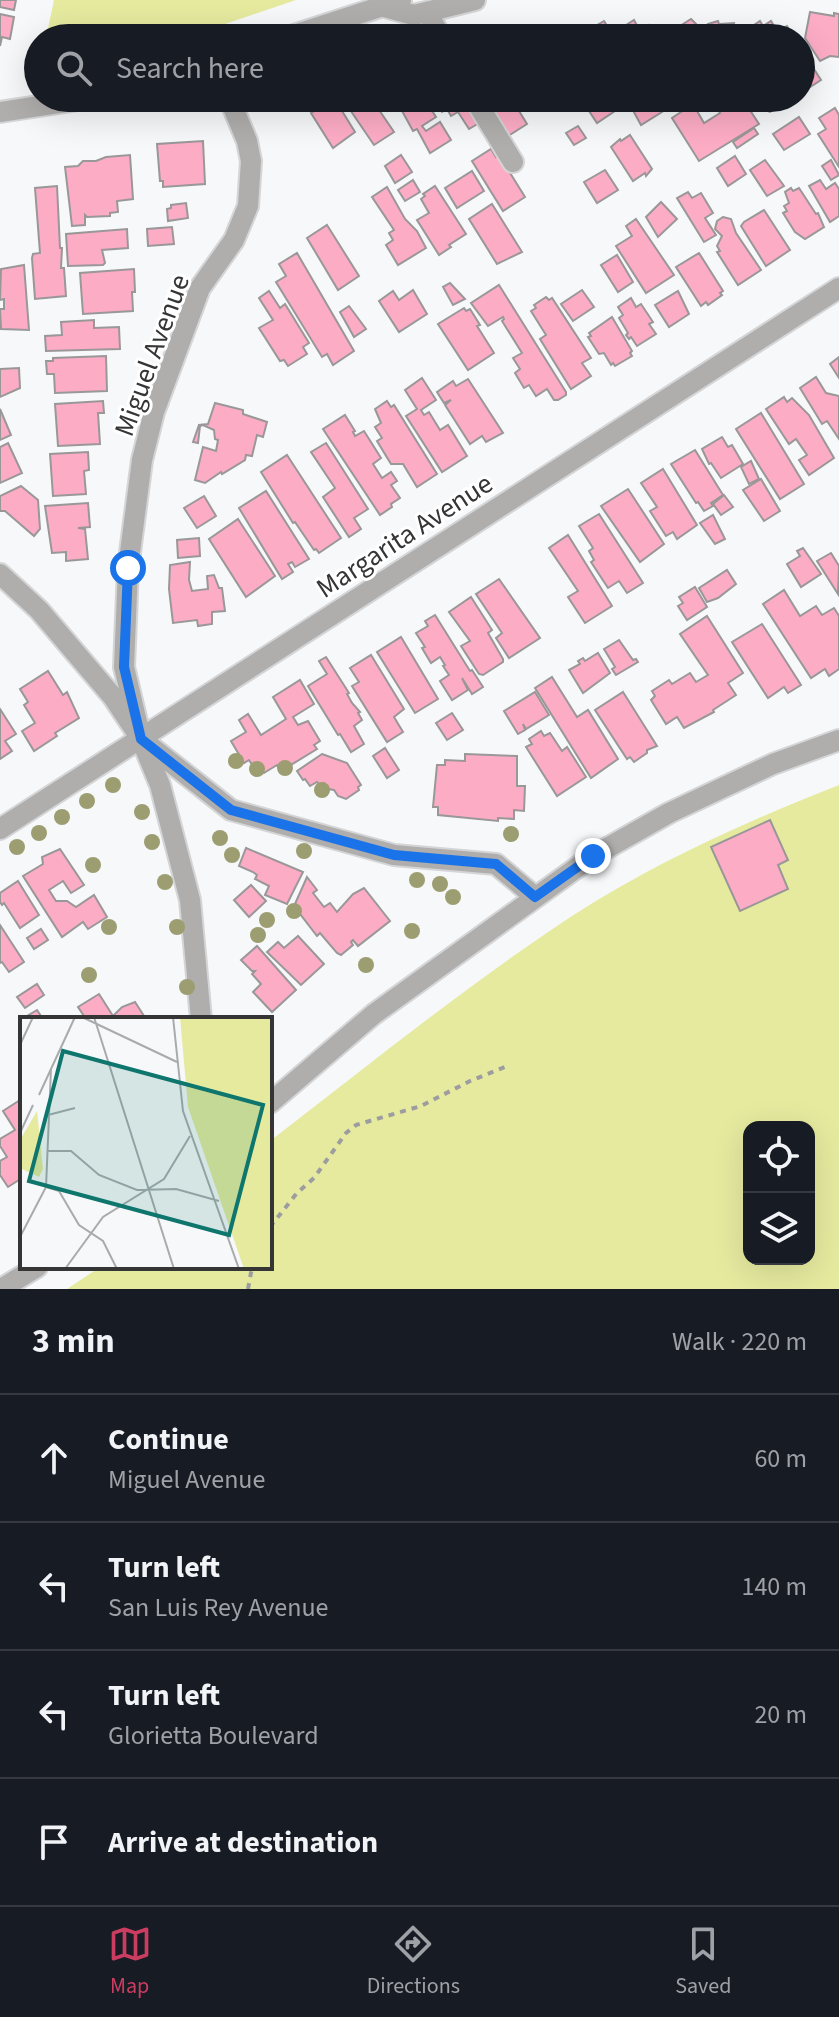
<!DOCTYPE html>
<meta charset="utf-8">
<style>
body{margin:0;font-family:"Source Sans 3",sans-serif;background:#242831;color:#f1f3f6}
.controls{position:absolute;right:24px;bottom:24px;display:grid;overflow:hidden;border-radius:16px;box-shadow:0 8px 32px #0002}
.controls button{width:72px;height:72px;display:grid;place-items:center;padding:0;border:0;border-bottom:2px solid #363941;background:#171b24;color:#f1f3f6;font:40px sans-serif}
.stop{position:absolute;width:24px;height:24px;margin:-18px;border:6px solid #1a73e8;border-radius:50%;background:#fff}
.stop.end{background:#1a73e8;border-color:#fff;box-shadow:0 2px 8px #0008}
.list{margin:0;padding:0;list-style:none}
h2{display:flex;justify-content:space-between;align-items:center;height:104px;margin:0;padding:0 32px;font-size:34px}
h2 small{font-size:26px;font-weight:400;color:#9ea1a6}
.list li{display:grid;grid-template-columns:52px 1fr auto;gap:24px;align-items:center;box-sizing:border-box;height:128px;padding:0 32px;border-top:2px solid #363941}
.list b{display:block;font-size:30px;white-space:nowrap}
.list p{margin:0;font-size:26px;white-space:nowrap;color:#9ea1a6}
.list em{font-size:26px;font-style:normal;color:#9ea1a6}
.icon{flex:none;width:44px;height:44px;fill:none;stroke:currentColor;stroke-width:2;stroke-linecap:round;stroke-linejoin:round}
.map{position:relative;flex:none;width:839px;height:1289px;overflow:hidden}
.search{position:absolute;background:#171b24;box-shadow:0 8px 32px #0002;left:24px;right:24px;top:24px;height:88px;display:flex;align-items:center;gap:20px;box-sizing:border-box;padding:0 28px;border-radius:44px;color:#9ea1a6;font-size:30px}
.sheet{height:616px;background:#171b24}
nav{display:flex;justify-content:space-around;align-items:center;box-sizing:border-box;height:112px;border-top:2px solid #363941;background:#171b24;font-size:22px;color:#9ea1a6}
nav a{display:grid;justify-items:center;gap:4px}
nav .on{color:#cb3c61}
.map>svg:first-child{display:block}
</style>
<div class="map">
<svg width="839" height="1289" viewBox="0 0 839 1289">
<rect width="100%" height="100%" fill="#f7f8fa"/>
<g fill="#e6ea9f" fill-rule="evenodd">
<polygon points="54,0 296,0 184,38 46,38"/>
<path d="M839,785V1289H67L100,1267H270V1141C369,1065 467,985 572,916C656,862 747,821 839,785ZM749,1127H809V1259H749Z"/>
</g>
<g fill="#fdacc6" stroke="#9a9798" stroke-width="2">
<polygon points="0,0 16,0 14,10 0,7"/>
<polygon points="810,12 834,16 834,13 839,14 839,57 830,56 820,61 805,38"/>
<polygon points="0,14 14,17 10,39 2,37 0,46"/>
<polygon points="691,19 698,26 706,38 680,38 677,28"/>
<polygon points="634,20 640,31 649,25 657,38 622,38 617,31"/>
<polygon points="604,21 615,38 588,38 595,32 592,28"/>
<polygon points="718,21 719,24 734,23 732,31 741,33 745,38 713,38 708,24"/>
<polygon points="760,21 763,26 771,21 777,31 787,26 794,38 754,38 748,29"/>
<polygon points="506,26 514,38 487,38"/>
<polygon points="801,49 821,80 801,93"/>
<polygon points="321,98 334,98 355,132 333,148 311,113 316,110 314,106 324,104"/>
<polygon points="342,98 367,98 364,102 366,105 373,101 394,132 374,145"/>
<polygon points="395,98 424,98 436,117 422,126 426,131 440,122 451,140 430,153 417,129 413,131"/>
<polygon points="433,98 466,98 481,122 469,129 458,112 451,116 447,109 442,112"/>
<polygon points="502,98 511,98 527,124 505,138 487,107"/>
<polygon points="519,98 533,98 534,100 524,106"/>
<polygon points="573,98 586,98 573,106 570,102"/>
<polygon points="592,98 607,98 615,111 597,123 587,108 595,102"/>
<polygon points="612,98 653,98 662,112 641,125 629,103 620,110"/>
<polygon points="720,98 742,98 759,124 699,161 672,118 693,104 704,123 720,113 713,103"/>
<polygon points="752,98 780,98 782,100 780,105 770,112 762,109"/>
<polygon points="835,108 839,115 839,167 818,134 826,129 819,118"/>
<polygon points="799,117 810,134 784,150 773,134"/>
<polygon points="578,126 586,138 574,145 566,133"/>
<polygon points="754,128 758,134 737,148 733,142"/>
<polygon points="630,135 652,169 646,176 645,173 633,181 611,147 620,139 621,141"/>
<polygon points="203,141 205,184 163,187 163,181 160,181 157,144"/>
<polygon points="491,149 496,157 499,155 525,197 503,211 472,161"/>
<polygon points="130,155 133,199 117,201 118,212 110,213 110,216 87,217 85,215 85,225 72,226 65,167 78,166 83,161 96,161 106,157"/>
<polygon points="401,155 412,172 395,183 385,166"/>
<polygon points="735,156 746,174 728,186 717,168"/>
<polygon points="765,160 784,186 767,196 750,170"/>
<polygon points="831,160 839,175 831,180 822,166"/>
<polygon points="605,170 618,190 597,203 584,182"/>
<polygon points="472,171 484,191 457,208 445,188"/>
<polygon points="413,180 420,192 405,201 398,190"/>
<polygon points="820,180 826,189 835,183 839,189 839,216 830,222 809,186"/>
<polygon points="57,186 60,248 62,248 61,268 64,268 66,296 35,299 32,258 33,254 40,253 35,188"/>
<polygon points="435,186 466,234 449,245 451,247 439,255 417,220 429,213 421,199 425,196 423,194"/>
<polygon points="387,187 405,219 417,231 426,248 398,265 386,245 393,240 389,233 394,230 372,197"/>
<polygon points="791,188 793,191 799,188 816,214 818,213 824,227 805,239 795,232 783,213 787,211 784,206 789,203 785,192"/>
<polygon points="688,192 692,198 701,193 713,213 705,218 716,235 704,242 677,198"/>
<polygon points="661,202 677,219 658,237 646,217"/>
<polygon points="186,203 188,218 168,221 167,209 171,208 171,205"/>
<polygon points="492,204 522,252 497,264 469,219"/>
<polygon points="764,210 790,250 766,266 741,226 744,222"/>
<polygon points="723,217 731,219 736,233 761,270 738,285 717,252 720,251 717,246 722,236 715,229 717,221"/>
<polygon points="636,219 674,275 646,293 616,246 632,236 626,226"/>
<polygon points="327,225 359,276 338,290 307,238"/>
<polygon points="172,227 174,244 148,246 147,229"/>
<polygon points="127,229 128,248 102,250 105,263 103,265 68,266 66,234"/>
<polygon points="297,253 354,351 333,365 327,354 322,357 276,282 286,276 279,264"/>
<polygon points="699,253 723,291 720,293 722,295 708,305 706,302 701,306 676,267"/>
<polygon points="617,255 633,282 618,292 601,265"/>
<polygon points="24,265 29,330 1,329 0,309 4,309 4,299 0,300 1,269"/>
<polygon points="134,269 135,292 132,292 133,311 83,314 80,273"/>
<polygon points="450,283 465,299 453,305 443,287"/>
<polygon points="499,285 566,392 566,395 558,400 554,400 547,389 536,396 529,385 524,388 515,373 520,369 513,358 522,353 502,321 504,319 503,317 488,326 471,303"/>
<polygon points="413,290 427,314 399,332 379,301 393,291 399,300"/>
<polygon points="582,290 594,307 573,321 561,304"/>
<polygon points="269,291 280,308 285,304 309,343 303,347 307,354 288,366 284,360 280,361 259,328 273,320 259,298"/>
<polygon points="678,291 689,314 669,327 655,305"/>
<polygon points="546,297 549,300 552,298 591,358 582,363 591,376 571,389 540,339 546,335 531,311 536,308 534,305"/>
<polygon points="631,298 636,307 641,304 653,322 649,324 656,334 637,346 631,337 629,339 626,335 628,333 619,318 623,315 618,307"/>
<polygon points="349,306 366,329 354,337 340,312"/>
<polygon points="464,308 466,311 470,309 480,325 477,326 494,353 468,370 438,324"/>
<polygon points="612,317 632,351 630,353 632,356 615,366 613,363 611,365 604,353 599,354 588,337 591,336 589,333"/>
<polygon points="94,320 94,328 119,327 120,349 46,351 45,336 62,335 61,322"/>
<polygon points="106,356 107,391 55,393 54,374 47,374 46,361 53,361 53,358"/>
<polygon points="839,357 839,378 830,364"/>
<polygon points="19,368 20,388 0,397 0,369"/>
<polygon points="816,377 826,393 839,396 839,439 827,421 822,424 800,388"/>
<polygon points="422,378 436,400 421,410 424,415 429,412 440,430 448,425 467,456 442,472 406,416 417,409 405,390"/>
<polygon points="468,379 503,433 486,442 482,436 470,444 445,405 451,400 444,403 437,392 453,381 456,386"/>
<polygon points="784,397 787,402 792,398 809,415 834,458 809,475 799,460 807,455 796,439 789,444 766,409"/>
<polygon points="103,401 104,413 98,413 100,444 58,446 55,404"/>
<polygon points="387,401 391,407 394,405 437,474 417,487 403,464 391,464 377,441 382,438 375,427 381,423 375,409"/>
<polygon points="215,403 243,410 243,414 267,422 263,437 257,435 252,456 246,455 245,460 222,474 221,472 205,483 195,480 203,447 216,451 218,440 215,439 214,430 203,425 200,426 198,443 193,442 199,425 208,424"/>
<polygon points="0,409 11,435 0,440"/>
<polygon points="761,413 804,484 780,499 736,429"/>
<polygon points="345,415 355,431 353,432 355,436 364,431 381,458 373,464 382,478 391,472 397,481 391,485 400,498 391,504 392,507 380,515 323,429"/>
<polygon points="722,437 728,447 732,445 743,464 721,478 711,463 709,464 702,449"/>
<polygon points="8,443 22,473 0,483 0,447"/>
<polygon points="326,443 368,509 354,518 361,529 349,537 323,497 335,488 311,452"/>
<polygon points="695,450 723,495 711,503 713,506 704,511 698,502 696,503 671,464"/>
<polygon points="88,452 89,470 84,471 86,494 53,496 50,454"/>
<polygon points="287,455 341,538 319,553 316,549 314,550 295,522 293,523 261,472"/>
<polygon points="751,461 759,479 749,484 741,467"/>
<polygon points="663,469 697,525 677,539 673,532 666,536 650,511 657,507 641,483"/>
<polygon points="761,479 780,511 764,521 743,490"/>
<polygon points="21,486 38,500 40,529 34,536 5,511 0,511 0,496"/>
<polygon points="628,489 664,544 640,562 601,506"/>
<polygon points="266,491 309,559 295,567 292,562 288,564 293,572 282,579 239,508"/>
<polygon points="724,495 733,507 721,515 713,504"/>
<polygon points="204,496 216,516 197,528 184,508"/>
<polygon points="88,503 90,527 78,528 85,529 88,559 66,561 66,552 52,553 45,506"/>
<polygon points="599,514 643,583 627,593 619,581 608,588 591,562 594,560 589,551 593,548 579,526"/>
<polygon points="713,515 725,539 715,544 700,523"/>
<polygon points="238,519 275,576 246,597 209,539"/>
<polygon points="568,535 612,606 585,623 568,597 578,591 549,548"/>
<polygon points="199,538 200,556 178,558 177,540"/>
<polygon points="803,548 821,574 801,587 787,564 800,556 797,551"/>
<polygon points="831,553 839,566 838,594 817,561"/>
<polygon points="190,562 189,580 192,591 208,589 207,576 214,575 219,588 222,588 225,611 212,612 212,624 198,626 197,620 173,623 169,589 170,565"/>
<polygon points="727,570 736,584 718,598 707,602 699,588"/>
<polygon points="499,579 540,638 509,658 496,638 502,633 476,594"/>
<polygon points="695,587 707,607 687,620 678,606 683,603 679,597"/>
<polygon points="784,590 800,616 816,606 822,615 834,608 839,616 839,669 829,676 825,669 811,678 763,604"/>
<polygon points="471,597 492,630 488,633 503,659 503,662 483,675 479,674 461,646 470,641 449,612"/>
<polygon points="435,615 470,671 472,670 483,687 472,694 462,678 468,690 452,700 440,681 449,675 443,666 445,665 440,657 431,663 422,648 425,647 416,633 428,626 425,621"/>
<polygon points="707,616 743,673 728,683 736,695 713,710 714,712 684,728 677,717 666,724 651,700 655,696 652,691 669,680 672,684 690,673 696,682 708,675 680,634"/>
<polygon points="762,624 801,685 788,693 784,687 768,698 732,642"/>
<polygon points="401,637 438,699 415,713 377,652"/>
<polygon points="619,640 633,660 636,659 638,662 616,675 612,669 615,667 604,649"/>
<polygon points="598,653 610,673 583,693 569,670 580,664 578,661 583,658 585,661"/>
<polygon points="371,655 404,709 394,717 403,732 387,742 352,686 359,682 350,668"/>
<polygon points="326,657 349,693 347,694 352,703 360,712 358,713 362,720 354,726 364,744 351,752 340,734 338,735 308,686 327,674 319,661"/>
<polygon points="48,671 63,695 67,692 79,718 55,733 57,736 34,751 22,731 35,723 24,705 28,702 20,689"/>
<polygon points="552,677 577,717 588,710 618,759 591,778 535,688"/>
<polygon points="300,680 314,704 293,717 298,725 308,721 320,741 314,745 317,749 281,771 277,765 264,773 259,765 254,768 249,760 244,763 231,741 246,732 239,720 248,714 261,735 286,719 273,697"/>
<polygon points="535,692 549,715 526,729 523,724 525,730 518,734 504,711"/>
<polygon points="623,692 657,746 647,750 647,753 634,762 630,757 627,759 595,710"/>
<polygon points="0,709 16,734 5,741 12,751 0,759"/>
<polygon points="452,713 463,730 447,740 436,723"/>
<polygon points="541,731 544,736 550,733 562,751 567,747 586,777 557,796 526,747 532,744 529,739"/>
<polygon points="385,748 399,770 387,778 373,756"/>
<polygon points="322,754 347,763 361,785 358,787 359,790 346,799 338,796 334,790 328,789 324,783 320,785 317,782 310,786 305,779 303,780 297,771"/>
<polygon points="465,754 517,756 517,786 525,786 524,811 514,810 514,819 498,818 498,821 438,815 438,807 433,807 437,765 445,765 445,760 465,761"/>
<polygon points="770,820 788,860 778,865 788,889 740,911 711,847"/>
<polygon points="246,848 303,872 287,904 265,895 269,886 255,879 257,875 253,872 239,866"/>
<polygon points="60,849 84,885 71,893 63,881 49,890 56,901 67,901 76,907 94,895 107,917 88,929 83,922 62,937 23,876 43,864 42,857"/>
<polygon points="307,877 317,890 313,893 324,907 330,903 337,912 353,894 364,888 390,921 358,946 353,940 351,942 353,945 341,955 337,953 320,933 317,936 294,906"/>
<polygon points="18,881 39,915 20,928 4,903 2,905 0,902 0,893"/>
<polygon points="251,885 266,901 249,917 234,900"/>
<polygon points="0,925 24,962 9,972 2,962 0,963"/>
<polygon points="41,929 48,940 34,949 27,938"/>
<polygon points="298,936 324,964 301,985 267,952 278,942 284,948"/>
<polygon points="257,946 296,990 272,1012 253,992 261,984 252,974 255,971 252,971 241,960"/>
<polygon points="37,984 44,995 25,1008 17,997"/>
<polygon points="99,994 113,1016 122,1007 135,1002 146,1019 86,1019 78,1007"/>
<polygon points="37,1010 43,1019 22,1019"/>
<polygon points="20,1100 22,1178 8,1187 0,1175 0,1161 7,1157 0,1146 0,1139 15,1130 3,1111"/>
</g>
<g fill="none" stroke-linecap="round" stroke-linejoin="round">
<defs>
<g id="minor">
<polyline points="385,7 414,15 475,0"/>
<polyline points="428,13 441,38"/>
<polyline points="285,38 401,0"/>
<polyline points="474,98 513,162"/>
<polyline points="0,112 91,98"/>
<polyline points="0,574 39,610 113,697 141,739 231,810 394,855 496,864 535,897"/>
<polyline points="0,829 839,288"/>
<polyline points="201,1019 190,900 160,785 141,739 124,667 128,568 142,460 154,412 200,288 234,240 248,206 251,161 247,141 229,98"/>
<polyline points="270,1103 374,1014 593,856 669,813 773,764 839,740"/>
<polyline points="1,1289 37,1267"/>
</g>
</defs>
<use href="#minor" stroke="#d4d5d7" stroke-width="24"/>
<g stroke="#9d9d9f" stroke-width="4" stroke-dasharray="6 6" stroke-linecap="butt">
<polyline points="270,1227 297,1193 314,1178 346,1133 356,1125 421,1106 470,1081 510,1065"/>
<polyline points="248,1289 252,1267"/>
</g>
<use href="#minor" stroke="#afaead" stroke-width="20"/>
</g>
<g fill="#9c9d70">
<circle cx="236" cy="761" r="8"/>
<circle cx="285" cy="768" r="8"/>
<circle cx="257" cy="769" r="8"/>
<circle cx="113" cy="785" r="8"/>
<circle cx="322" cy="790" r="8"/>
<circle cx="87" cy="801" r="8"/>
<circle cx="142" cy="812" r="8"/>
<circle cx="62" cy="817" r="8"/>
<circle cx="39" cy="833" r="8"/>
<circle cx="511" cy="834" r="8"/>
<circle cx="220" cy="838" r="8"/>
<circle cx="152" cy="842" r="8"/>
<circle cx="17" cy="847" r="8"/>
<circle cx="304" cy="851" r="8"/>
<circle cx="232" cy="855" r="8"/>
<circle cx="93" cy="865" r="8"/>
<circle cx="417" cy="880" r="8"/>
<circle cx="165" cy="882" r="8"/>
<circle cx="440" cy="884" r="8"/>
<circle cx="453" cy="897" r="8"/>
<circle cx="294" cy="911" r="8"/>
<circle cx="267" cy="920" r="8"/>
<circle cx="109" cy="927" r="8"/>
<circle cx="177" cy="927" r="8"/>
<circle cx="412" cy="931" r="8"/>
<circle cx="258" cy="935" r="8"/>
<circle cx="366" cy="965" r="8"/>
<circle cx="89" cy="975" r="8"/>
<circle cx="187" cy="987" r="8"/>
</g>
<g fill="none" stroke-linecap="round" stroke-linejoin="round">
<polyline stroke="#1a73e8" stroke-width="10" points="128,568 124,667 141,739 231,810 394,855 496,864 535,897 593,856"/>
</g>
<g text-anchor="middle" stroke-width="6" stroke-linejoin="round" paint-order="stroke">
<g font-size="28" fill="#353536" stroke="#fff">
<text transform="translate(151 355) rotate(-70)" y="10">Miguel Avenue</text>
<text transform="translate(404 535) rotate(-33)" y="10">Margarita Avenue</text>
</g>
</g>
<g transform="translate(20 1017)">
<rect width="252" height="252" fill="#f7f8fa"/>
<path d="M160,0H252V252H224L168,90ZM17,94L23,152L19,160L0,151V123Z" fill="#e6ea9f"/>
<path fill="none" stroke="#a9aaac" stroke-width="2" d="M62,0L157,45M74,0L154,252M153,0L163,94L219,252M0,28L13,0M19,78L55,0M28,98L55,91M0,116L13,88M27,134H51L79,158L117,173L156,172L199,184M26,170L39,174L59,208L83,224L97,252M0,220L26,170L31,52M45,252L83,200L144,162L170,119"/>
<path fill="#0f766e" fill-opacity="0.15" stroke="#0f766e" stroke-width="4" d="M43,34L243,88L209,218L9,164Z"/>
<rect width="252" height="252" fill="none" stroke="#353536" stroke-width="4"/>
</g>
</svg>
<div class="controls">
<button><svg class="icon" aria-label="locate" viewBox="0 0 24 24"><circle cx="12" cy="12" r="6"/><path d="M12 2v4M12 18v4M2 12h4M18 12h4"/></svg></button>
<button><svg class="icon" aria-label="layers" viewBox="0 0 24 24"><path d="M12 4l9 5-9 5-9-5zM3 14l9 5 9-5"/></svg></button>
</div>
<div class="stop" style="left:128px;top:568px"></div>
<div class="stop end" style="left:593px;top:856px"></div>
<div class="search"><svg class="icon" aria-label="search" viewBox="0 0 24 24"><circle cx="10" cy="10" r="6"/><path d="M15 15l6 6"/></svg>Search here</div>
</div>
<section class="sheet">
<h2>3 min<small>Walk · 220 m</small></h2>
<ul class="list">
<li><svg class="icon" aria-label="ahead" viewBox="0 0 24 24"><path d="M12 20V5M6 11l6-6 6 6"/></svg><div><b>Continue</b><p>Miguel Avenue</p></div><em>60 m</em></li>
<li><svg class="icon" aria-label="left" viewBox="0 0 24 24"><path d="M17 20v-9H6M10 6l-5 5 5 5"/></svg><div><b>Turn left</b><p>San Luis Rey Avenue</p></div><em>140 m</em></li>
<li><svg class="icon" aria-label="left" viewBox="0 0 24 24"><path d="M17 20v-9H6M10 6l-5 5 5 5"/></svg><div><b>Turn left</b><p>Glorietta Boulevard</p></div><em>20 m</em></li>
<li><svg class="icon" aria-label="arrive" viewBox="0 0 24 24"><path d="M6 21V4h12l-3 4 3 4H6"/></svg><div><b>Arrive at destination</b></div></li>
</ul>
</section>
<nav>
<a class="on"><svg class="icon" aria-label="map" viewBox="0 0 24 24"><path d="M3 6l6-2 6 2 6-2v14l-6 2-6-2-6 2zM9 4v14M15 6v14"/></svg>Map</a>
<a><svg class="icon" aria-label="directions" viewBox="0 0 24 24"><path d="M12 3l9 9-9 9-9-9zM9 14v-3h6M13 9l2 2-2 2"/></svg>Directions</a>
<a><svg class="icon" aria-label="saved" viewBox="0 0 24 24"><path d="M7 4h10v16l-5-4-5 4z"/></svg>Saved</a>
</nav>
